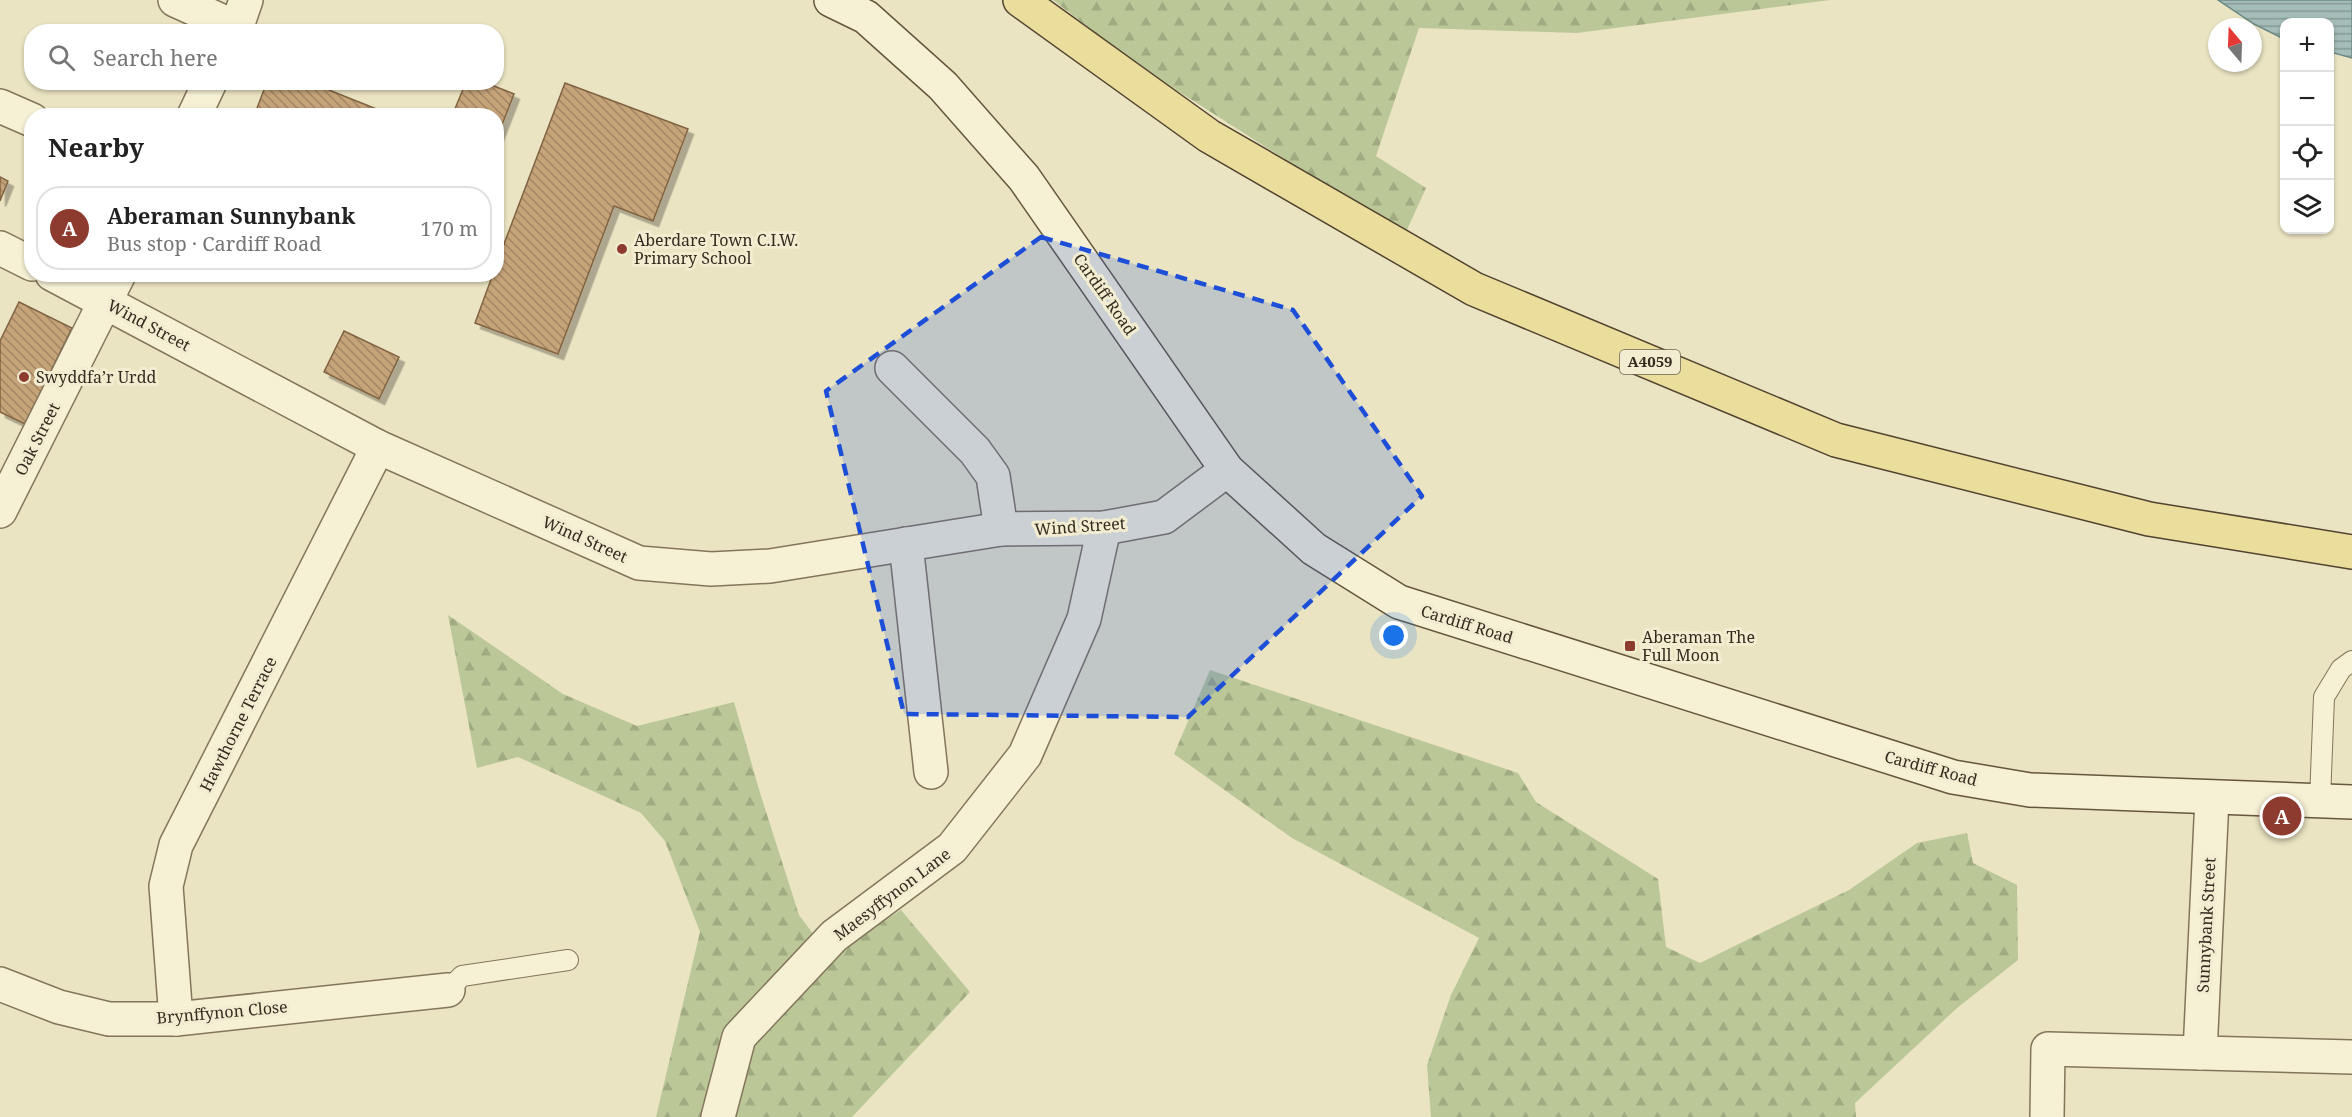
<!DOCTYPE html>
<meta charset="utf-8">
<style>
body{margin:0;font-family:"Noto Serif",serif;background:#f6f6f6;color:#222}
.controls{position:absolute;right:18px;top:18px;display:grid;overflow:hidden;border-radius:12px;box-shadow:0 2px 4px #0004}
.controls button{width:54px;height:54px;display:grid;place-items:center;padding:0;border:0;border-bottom:2px solid #e0e0e0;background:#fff;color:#222;font:30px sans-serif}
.compass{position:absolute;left:2208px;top:18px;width:54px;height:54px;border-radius:50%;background:#fff;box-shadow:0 2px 4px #0004;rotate:341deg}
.you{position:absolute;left:1394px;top:636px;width:21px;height:21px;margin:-15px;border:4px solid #fff;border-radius:50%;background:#1a73e8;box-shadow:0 0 0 9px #1a73e833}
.badge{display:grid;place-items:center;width:39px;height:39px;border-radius:50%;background:#8d3b2f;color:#fff;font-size:20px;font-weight:700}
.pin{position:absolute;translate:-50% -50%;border:3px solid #fff;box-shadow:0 2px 6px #0006}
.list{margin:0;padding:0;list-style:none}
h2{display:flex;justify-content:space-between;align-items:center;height:78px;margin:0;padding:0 24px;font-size:26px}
h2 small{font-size:20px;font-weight:400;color:#767676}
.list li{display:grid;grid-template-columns:39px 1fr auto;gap:18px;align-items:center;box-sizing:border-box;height:84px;margin:0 12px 12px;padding:0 12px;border:2px solid #e0e0e0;border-radius:24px}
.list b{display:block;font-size:22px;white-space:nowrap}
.list p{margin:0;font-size:20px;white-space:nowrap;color:#767676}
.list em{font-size:20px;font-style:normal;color:#767676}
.icon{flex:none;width:33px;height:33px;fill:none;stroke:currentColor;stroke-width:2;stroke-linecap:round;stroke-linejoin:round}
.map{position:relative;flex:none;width:2352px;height:1117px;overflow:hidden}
.search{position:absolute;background:#fff;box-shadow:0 2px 4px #0004;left:24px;top:24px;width:480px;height:66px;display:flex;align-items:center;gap:15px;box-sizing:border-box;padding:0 21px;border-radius:24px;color:#767676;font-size:22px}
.panel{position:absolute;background:#fff;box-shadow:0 2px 4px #0004;left:24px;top:108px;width:480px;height:174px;border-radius:24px}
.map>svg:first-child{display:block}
</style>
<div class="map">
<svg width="2352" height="1117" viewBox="0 0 2352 1117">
<defs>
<pattern id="forest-firs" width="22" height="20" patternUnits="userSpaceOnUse" patternTransform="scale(1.5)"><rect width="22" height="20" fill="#bbc797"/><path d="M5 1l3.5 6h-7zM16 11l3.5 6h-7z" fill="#a1ab82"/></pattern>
<pattern id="water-rules" width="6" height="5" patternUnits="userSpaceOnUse" patternTransform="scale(1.5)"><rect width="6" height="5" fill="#a4bdb9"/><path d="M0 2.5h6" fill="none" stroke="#869a96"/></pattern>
<pattern id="building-back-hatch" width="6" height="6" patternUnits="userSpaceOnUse" patternTransform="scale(1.5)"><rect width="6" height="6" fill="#c6a47a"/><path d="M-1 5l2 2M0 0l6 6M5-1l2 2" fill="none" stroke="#a28663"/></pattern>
<filter id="shadow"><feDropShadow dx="5.5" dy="5.5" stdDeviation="0" flood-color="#0004"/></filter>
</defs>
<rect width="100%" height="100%" fill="#eae4c2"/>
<g fill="url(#forest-firs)">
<polygon points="1053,0 1830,0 1577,33 1419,28 1376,156 1426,188 1406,232 1338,193 1137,65"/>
<polygon points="448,615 563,694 637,726 734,702 760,793 799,915 829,955 901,910 970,992 852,1117 656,1117 700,932 665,841 641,813 518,757 477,768"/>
<polygon points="1210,670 1518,773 1536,802 1658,879 1666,947 1700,963 1849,890 1917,843 1967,833 1973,863 2017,885 2018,960 1957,1008 1855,1103 1856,1117 1431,1117 1427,1065 1451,995 1479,938 1292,838 1174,754"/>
</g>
<polygon fill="url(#water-rules)" stroke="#6c8a87" stroke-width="1.5" points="2218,0 2352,0 2352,58 2330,52 2330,22 2284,22 2284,39 2254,24"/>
<g fill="url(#building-back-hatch)" stroke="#806342" stroke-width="1.5" filter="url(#shadow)">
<polygon points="267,82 309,82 394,116 254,116"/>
<polygon points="466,82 484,82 514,94 496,140 496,116 452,116"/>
<polygon points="565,83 688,129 653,221 614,206 558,354 475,323 493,274 496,274 496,265"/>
<polygon points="0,177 8,181 0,201"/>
<polygon points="19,302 72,328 25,424 0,412 0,341"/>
<polygon points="344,331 399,357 379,399 324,372"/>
</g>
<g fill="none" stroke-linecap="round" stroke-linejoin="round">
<defs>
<g id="service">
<polyline points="2320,800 2324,697 2341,669 2352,661"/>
<polyline points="448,990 462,976 568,960"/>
</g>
<g id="minor">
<polyline points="175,0 237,28"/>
<polyline points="235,32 246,0"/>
<polyline points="0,106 32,120"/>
<polyline points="194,116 210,82"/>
<polyline points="0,248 32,264"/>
<polyline points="52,274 378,447 639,563 711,569 770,566 1001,529 1104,528 1164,517 1227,470"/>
<polyline points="892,368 975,451 993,476 1001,529"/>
<polyline points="0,511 119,274"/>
<polyline points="906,544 931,772"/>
<polyline points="0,984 59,1007 109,1019 176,1019 448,990"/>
<polyline points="176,1019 166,886 176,845 378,447"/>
<polyline points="2200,1053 2212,798"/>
<polyline points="718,1117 739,1037 834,936 952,848 1025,755 1084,619 1104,528"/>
<polyline points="2047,1117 2048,1049 2352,1057"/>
</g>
<polyline id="secondary" points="831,0 866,17 943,86 1024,178 1227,470 1314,549 1399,602 1953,777 2030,790 2352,802"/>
<polyline id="primary" points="1020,0 1209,136 1474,289 1836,440 2149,519 2352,552"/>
</defs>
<use href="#service" stroke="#83755b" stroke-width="22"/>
<use href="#minor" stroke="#83755b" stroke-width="36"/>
<use href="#secondary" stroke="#65563e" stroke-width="36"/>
<use href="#primary" stroke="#51432f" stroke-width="36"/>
<use href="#service" stroke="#f6f0d4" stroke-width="20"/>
<use href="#minor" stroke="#f6f0d4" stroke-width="33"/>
<use href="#secondary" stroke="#f6f0d4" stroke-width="33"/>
<use href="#primary" stroke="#ebdd9c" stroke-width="33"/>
</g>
<path fill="#1d4ed8" fill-opacity="0.2" stroke="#1d4ed8" stroke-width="4.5" stroke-dasharray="12 8" stroke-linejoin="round" d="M1041,237L1293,310L1422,496L1188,717L904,714L826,391Z"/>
<g fill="#8d3b2f" stroke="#f2edd1" stroke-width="2">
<circle cx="622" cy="249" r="6"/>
<circle cx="24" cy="377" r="6"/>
<rect x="1624" y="640" width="12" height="12" rx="3"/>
</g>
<g text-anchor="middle" stroke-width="6" stroke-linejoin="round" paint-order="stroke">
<rect fill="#f2edd1" stroke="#6d6554" stroke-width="1.5" x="1620" y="350" width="60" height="24" rx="4.5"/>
<g font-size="15" font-weight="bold" fill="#342b1e">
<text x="1650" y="367">A4059</text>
</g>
<g font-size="16" fill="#342b1e" stroke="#f2edd1" text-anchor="start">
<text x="634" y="246">Aberdare Town C.I.W.<tspan x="634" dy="18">Primary School</tspan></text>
<text x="36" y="383">Swyddfa’r Urdd</text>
<text x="1642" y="643">Aberaman The<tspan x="1642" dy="18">Full Moon</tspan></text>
</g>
<g font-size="16" fill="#342b1e" stroke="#f2edd1">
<text transform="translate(1105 294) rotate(55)" y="6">Cardiff Road</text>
<text transform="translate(149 325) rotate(28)" y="6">Wind Street</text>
<text transform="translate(37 439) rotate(-63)" y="6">Oak Street</text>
<text transform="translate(1080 526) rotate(-4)" y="6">Wind Street</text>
<text transform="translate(585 539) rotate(24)" y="6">Wind Street</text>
<text transform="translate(1467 624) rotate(17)" y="6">Cardiff Road</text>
<text transform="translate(238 724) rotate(-63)" y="6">Hawthorne Terrace</text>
<text transform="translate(1931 768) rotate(15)" y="6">Cardiff Road</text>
<text transform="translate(892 894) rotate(-37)" y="6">Maesyffynon Lane</text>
<text transform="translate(2206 925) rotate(-87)" y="6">Sunnybank Street</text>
<text transform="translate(222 1012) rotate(-5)" y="6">Brynffynon Close</text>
</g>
</g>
</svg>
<div class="controls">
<button>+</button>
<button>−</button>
<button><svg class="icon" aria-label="locate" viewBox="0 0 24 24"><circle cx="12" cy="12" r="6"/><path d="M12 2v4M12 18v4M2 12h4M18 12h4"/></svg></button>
<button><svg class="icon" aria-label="layers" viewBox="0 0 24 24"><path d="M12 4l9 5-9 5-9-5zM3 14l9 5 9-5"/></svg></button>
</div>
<svg class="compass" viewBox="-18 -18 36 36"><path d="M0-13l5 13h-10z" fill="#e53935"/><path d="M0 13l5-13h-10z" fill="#767676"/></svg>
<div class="you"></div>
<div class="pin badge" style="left:2282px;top:816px">A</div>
<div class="search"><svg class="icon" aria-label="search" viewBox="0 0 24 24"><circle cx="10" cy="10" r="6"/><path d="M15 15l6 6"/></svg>Search here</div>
<section class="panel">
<h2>Nearby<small></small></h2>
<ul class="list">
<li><span class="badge">A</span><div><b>Aberaman Sunnybank</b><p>Bus stop · Cardiff Road</p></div><em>170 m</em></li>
</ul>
</section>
</div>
